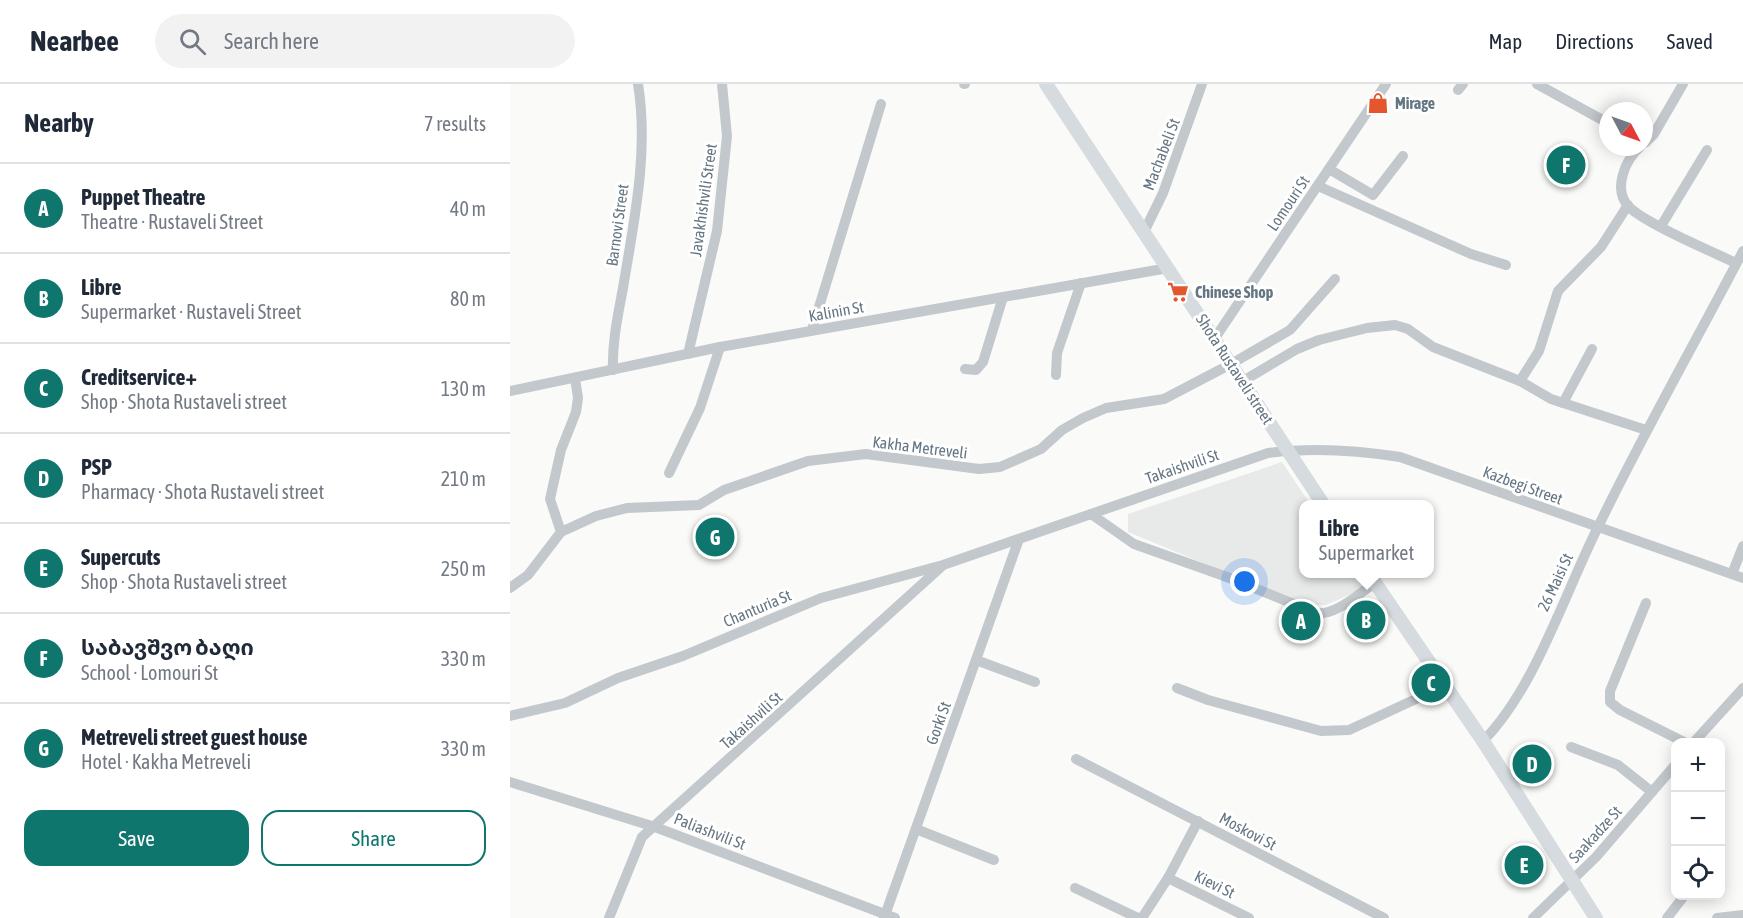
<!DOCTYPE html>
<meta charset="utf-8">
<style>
body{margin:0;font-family:"Asap Condensed","Noto Sans Georgian",sans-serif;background:#f2f2f3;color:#1f2937}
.controls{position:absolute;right:18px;bottom:18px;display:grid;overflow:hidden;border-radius:12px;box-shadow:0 3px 15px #0003}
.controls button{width:54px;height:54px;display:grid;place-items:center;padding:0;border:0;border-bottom:2px solid #e0e1e3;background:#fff;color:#1f2937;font:30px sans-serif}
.compass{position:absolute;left:1089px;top:18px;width:54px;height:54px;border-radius:50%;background:#fff;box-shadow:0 3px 15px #0003;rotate:131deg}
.you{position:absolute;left:735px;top:498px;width:21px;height:21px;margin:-15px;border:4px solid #fff;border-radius:50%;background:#1a73e8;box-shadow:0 0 0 9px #1a73e833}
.badge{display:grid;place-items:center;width:39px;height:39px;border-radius:50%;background:#0f766e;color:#fff;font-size:20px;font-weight:700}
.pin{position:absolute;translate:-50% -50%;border:3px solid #fff;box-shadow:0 2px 6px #0006}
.popup{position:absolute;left:789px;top:416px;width:135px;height:78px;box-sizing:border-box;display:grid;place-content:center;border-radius:12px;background:#fff;filter:drop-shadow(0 2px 4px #0005);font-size:20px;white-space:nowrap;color:#747a83}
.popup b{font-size:22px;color:#1f2937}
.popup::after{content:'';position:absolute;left:50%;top:100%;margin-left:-12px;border:12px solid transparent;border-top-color:#fff}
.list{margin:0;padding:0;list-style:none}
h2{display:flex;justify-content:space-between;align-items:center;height:78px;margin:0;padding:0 24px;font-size:26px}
h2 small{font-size:20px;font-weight:400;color:#747a83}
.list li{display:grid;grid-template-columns:39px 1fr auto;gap:18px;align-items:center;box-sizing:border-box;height:90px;padding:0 24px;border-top:2px solid #e0e1e3}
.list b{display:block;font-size:22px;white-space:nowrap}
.list p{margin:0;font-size:20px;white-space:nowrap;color:#747a83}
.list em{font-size:20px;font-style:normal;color:#747a83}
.actions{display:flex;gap:12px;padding:18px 24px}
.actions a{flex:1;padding:14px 0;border:2px solid #0f766e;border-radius:18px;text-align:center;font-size:21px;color:#0f766e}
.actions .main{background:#0f766e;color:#fff}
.icon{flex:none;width:33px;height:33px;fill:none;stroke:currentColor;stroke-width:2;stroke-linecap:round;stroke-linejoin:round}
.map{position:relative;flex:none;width:1233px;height:834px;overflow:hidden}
header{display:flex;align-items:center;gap:36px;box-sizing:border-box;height:84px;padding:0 30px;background:#fff;border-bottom:2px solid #e0e1e3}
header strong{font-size:28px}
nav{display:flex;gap:33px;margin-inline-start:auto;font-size:21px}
.search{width:420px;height:54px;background:#f2f2f3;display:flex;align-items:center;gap:15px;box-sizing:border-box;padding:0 21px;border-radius:33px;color:#747a83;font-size:22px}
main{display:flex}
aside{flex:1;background:#fff}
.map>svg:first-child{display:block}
</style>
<header>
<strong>Nearbee</strong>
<div class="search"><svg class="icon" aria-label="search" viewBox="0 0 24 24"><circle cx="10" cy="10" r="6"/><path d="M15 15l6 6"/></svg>Search here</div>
<nav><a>Map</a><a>Directions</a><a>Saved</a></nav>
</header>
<main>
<aside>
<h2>Nearby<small>7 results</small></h2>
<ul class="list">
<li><span class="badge">A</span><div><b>Puppet Theatre</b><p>Theatre · Rustaveli Street</p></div><em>40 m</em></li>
<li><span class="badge">B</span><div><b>Libre</b><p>Supermarket · Rustaveli Street</p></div><em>80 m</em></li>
<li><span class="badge">C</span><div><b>Creditservice+</b><p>Shop · Shota Rustaveli street</p></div><em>130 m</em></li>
<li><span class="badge">D</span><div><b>PSP</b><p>Pharmacy · Shota Rustaveli street</p></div><em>210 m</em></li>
<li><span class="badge">E</span><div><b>Supercuts</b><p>Shop · Shota Rustaveli street</p></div><em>250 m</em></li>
<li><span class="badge">F</span><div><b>საბავშვო ბაღი</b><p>School · Lomouri St</p></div><em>330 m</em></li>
<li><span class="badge">G</span><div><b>Metreveli street guest house</b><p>Hotel · Kakha Metreveli</p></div><em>330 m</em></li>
</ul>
<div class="actions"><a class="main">Save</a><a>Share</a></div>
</aside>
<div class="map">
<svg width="1233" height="834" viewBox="0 0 1233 834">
<rect width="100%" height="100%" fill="#fafaf8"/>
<polygon fill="#e8e9e9" points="772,378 800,420 793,420 793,490 845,490 854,504 816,521 795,521 618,448 618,430"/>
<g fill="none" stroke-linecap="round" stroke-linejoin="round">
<g stroke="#c3c8cc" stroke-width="10">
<polyline points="454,0 455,0"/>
<polyline points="1027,0 1098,39"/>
<polyline points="948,6 953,0"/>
<polyline points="1135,59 1144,50 1173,0"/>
<path d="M1130,63C1115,76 1103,105 1118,122C1134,139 1203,168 1226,179"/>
<polyline points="819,85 863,111 893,72"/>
<polyline points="808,102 961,170 996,181"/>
<polyline points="1151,142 1197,66"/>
<polyline points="634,148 653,109 692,0"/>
<polyline points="302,246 371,20"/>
<polyline points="705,254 876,0"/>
<polyline points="178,270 207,147 217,52 212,0"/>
<polyline points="455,285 466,286 473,278 493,213"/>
<path d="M103,286C102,258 108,231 113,204C124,137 139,68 128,0"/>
<polyline points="546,291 547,269 571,199"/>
<polyline points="733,297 787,265 809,256 857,244 885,241 898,245 923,263 1010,297 1041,315 1136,346"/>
<polyline points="1010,297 1029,267 1048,207 1091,163 1118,121"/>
<polyline points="0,307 210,263 658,184"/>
<polyline points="1053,319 1082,265"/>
<polyline points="159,389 190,324 210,263"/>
<path d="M581,430L624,460L717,493L806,529C826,532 849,509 865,499"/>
<polyline points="51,448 40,415 51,366 66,328 68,314 65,294"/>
<polyline points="1222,490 1233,462"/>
<polyline points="0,504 18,491 51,448 86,432 117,424 189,421 214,406 298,377 356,370 469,385 490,383 531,365 552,346 573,334 596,324 654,315 721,280 780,246 825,195"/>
<polyline points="1136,519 1100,607 1100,618 1110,626 1174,658"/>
<polyline points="466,576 525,598"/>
<polyline points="667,604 698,616 811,647 839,646 934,602"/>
<path d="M0,632L55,619L108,594L173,572L311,514L433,481L758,369C803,363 846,366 890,373L1233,494"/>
<path d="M973,657C1025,605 1055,508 1089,441C1134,348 1185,259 1233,167"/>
<polyline points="1184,658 1233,604"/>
<polyline points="1061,663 1108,681 1142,708"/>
<polyline points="566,675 874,834"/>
<polyline points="0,698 145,743 385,834"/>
<polyline points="406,745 484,776"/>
<polyline points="658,794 739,834"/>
<polyline points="565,804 628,834"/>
<polyline points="99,834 132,753 431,483"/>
<polyline points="374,834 509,455"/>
<polyline points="632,834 658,794 688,737"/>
<polyline points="1023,834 1086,773 1166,680"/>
<polyline points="1157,834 1174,812"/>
<polyline points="1207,834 1233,831"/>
</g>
<g stroke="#d6dbdf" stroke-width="14">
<polyline points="536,0 813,420"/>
<polyline points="859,490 973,657 1086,834"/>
</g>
</g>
<defs>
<symbol id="shop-bare" viewBox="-9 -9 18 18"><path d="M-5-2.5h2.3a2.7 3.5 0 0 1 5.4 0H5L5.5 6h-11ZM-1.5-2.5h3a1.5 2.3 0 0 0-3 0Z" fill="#e4572e" stroke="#fff" stroke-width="2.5" paint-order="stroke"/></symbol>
<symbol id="supermarket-bare" viewBox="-9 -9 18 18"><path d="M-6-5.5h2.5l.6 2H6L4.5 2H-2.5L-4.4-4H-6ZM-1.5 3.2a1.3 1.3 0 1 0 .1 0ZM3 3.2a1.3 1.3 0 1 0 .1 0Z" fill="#e4572e" stroke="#fff" stroke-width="2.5" paint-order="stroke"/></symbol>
</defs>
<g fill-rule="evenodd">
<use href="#shop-bare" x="853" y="4" width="30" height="30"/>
<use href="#supermarket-bare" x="653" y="193" width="30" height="30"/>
</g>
<g text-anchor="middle" stroke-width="6" stroke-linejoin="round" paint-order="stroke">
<g font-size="16" font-weight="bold" fill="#657683" stroke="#fff" text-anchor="start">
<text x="885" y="25">Mirage</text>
<text x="685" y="214">Chinese Shop</text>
</g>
<g font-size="16" fill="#657683" stroke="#fff">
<text transform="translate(651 70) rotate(-69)" y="6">Machabeli St</text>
<text transform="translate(193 116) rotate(-82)" y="6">Javakhishvili Street</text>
<text transform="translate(778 119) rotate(-56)" y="6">Lomouri St</text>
<text transform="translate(107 141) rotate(-82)" y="6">Barnovi Street</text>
<text transform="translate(326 227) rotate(-10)" y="6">Kalinin St</text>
<text transform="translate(725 285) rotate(57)" y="6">Shota Rustaveli street</text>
<text transform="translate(410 363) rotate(7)" y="6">Kakha Metreveli</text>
<text transform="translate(672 382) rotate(-19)" y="6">Takaishvili St</text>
<text transform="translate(1013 401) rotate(20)" y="6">Kazbegi Street</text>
<text transform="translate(1045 498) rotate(-65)" y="6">26 Maisi St</text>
<text transform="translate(247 524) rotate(-23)" y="6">Chanturia St</text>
<text transform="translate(241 636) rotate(-42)" y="6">Takaishvili St</text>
<text transform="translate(428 639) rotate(-70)" y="6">Gorki St</text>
<text transform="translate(200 747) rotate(21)" y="6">Paliashvili St</text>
<text transform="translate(738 747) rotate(28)" y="6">Moskovi St</text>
<text transform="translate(1085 750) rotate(-48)" y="6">Saakadze St</text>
<text transform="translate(705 800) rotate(26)" y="6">Kievi St</text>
</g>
</g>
</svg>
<div class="controls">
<button>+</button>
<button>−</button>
<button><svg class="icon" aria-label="locate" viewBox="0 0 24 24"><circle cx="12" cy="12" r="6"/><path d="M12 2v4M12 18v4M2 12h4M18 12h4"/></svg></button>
</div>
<svg class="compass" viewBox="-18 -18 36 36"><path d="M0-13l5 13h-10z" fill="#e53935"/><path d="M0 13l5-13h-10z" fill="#747a83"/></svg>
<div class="you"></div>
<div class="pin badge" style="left:791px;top:537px">A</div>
<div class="pin badge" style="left:856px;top:536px">B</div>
<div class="popup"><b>Libre</b>Supermarket</div>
<div class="pin badge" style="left:921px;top:599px">C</div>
<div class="pin badge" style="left:1022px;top:680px">D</div>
<div class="pin badge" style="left:1014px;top:781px">E</div>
<div class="pin badge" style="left:1056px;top:81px">F</div>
<div class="pin badge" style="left:205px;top:453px">G</div>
</div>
</main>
